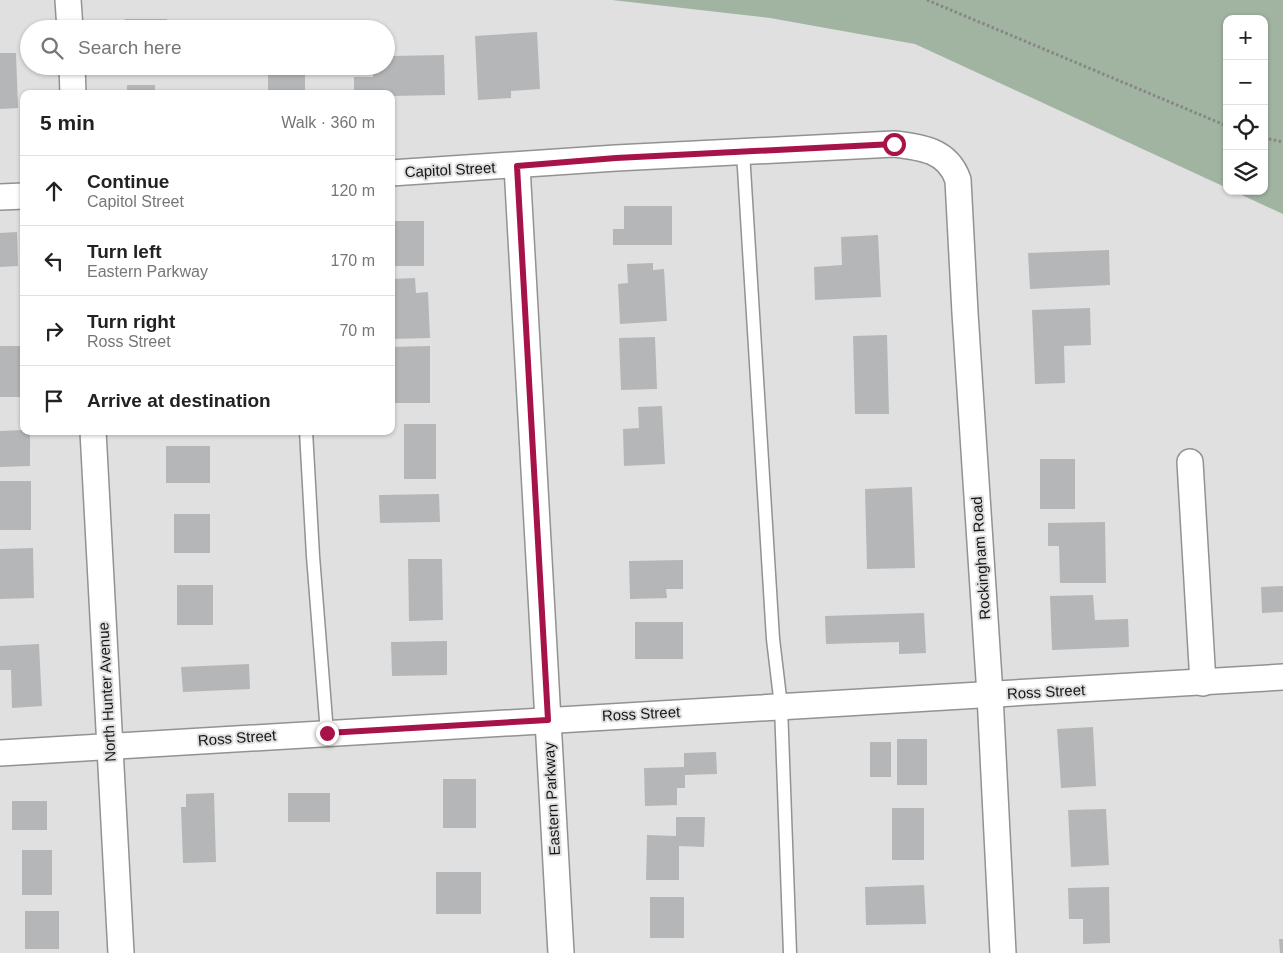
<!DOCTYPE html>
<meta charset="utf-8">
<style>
body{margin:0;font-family:Arial,sans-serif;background:#f2f2f2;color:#222}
.controls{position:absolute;right:15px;top:15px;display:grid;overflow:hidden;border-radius:10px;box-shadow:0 1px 4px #0004}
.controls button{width:45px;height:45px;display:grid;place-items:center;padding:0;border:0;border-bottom:1px solid #e0e0e0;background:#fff;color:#222;font:25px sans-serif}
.stop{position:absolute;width:15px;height:15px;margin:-11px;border:4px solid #a71249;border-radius:50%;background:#fff}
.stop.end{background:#a71249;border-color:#fff;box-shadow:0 1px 5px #0008}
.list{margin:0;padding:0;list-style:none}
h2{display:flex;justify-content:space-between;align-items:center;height:65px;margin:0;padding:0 20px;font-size:21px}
h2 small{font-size:16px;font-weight:400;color:#767676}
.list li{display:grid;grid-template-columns:32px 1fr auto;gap:15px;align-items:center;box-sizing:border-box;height:70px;padding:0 20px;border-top:1px solid #e0e0e0}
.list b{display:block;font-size:19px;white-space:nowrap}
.list p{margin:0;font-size:16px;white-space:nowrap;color:#767676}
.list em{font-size:16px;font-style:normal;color:#767676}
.icon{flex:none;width:28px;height:28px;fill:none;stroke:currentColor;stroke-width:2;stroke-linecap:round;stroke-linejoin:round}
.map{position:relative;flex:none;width:1283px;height:953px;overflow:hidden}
.search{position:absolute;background:#fff;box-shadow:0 1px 4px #0004;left:20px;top:20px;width:375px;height:55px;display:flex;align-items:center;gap:12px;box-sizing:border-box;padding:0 18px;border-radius:28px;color:#767676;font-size:19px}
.panel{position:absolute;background:#fff;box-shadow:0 1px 4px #0004;left:20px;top:90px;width:375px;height:345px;border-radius:10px}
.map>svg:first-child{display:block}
</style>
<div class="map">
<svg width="1283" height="953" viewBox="0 0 1283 953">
<rect width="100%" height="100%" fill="#e0e0e1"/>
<polygon fill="#a0b4a1" points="612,0 1283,0 1283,214 1233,191 1264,191 1264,19 1227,19 1227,188 915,44 770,18"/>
<g fill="#b5b6b7">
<rect x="125" y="19" width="42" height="10"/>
<polygon points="537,32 540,89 511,91 511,98 478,100 475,36"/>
<polygon points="391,42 391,56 444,55 445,95 391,96 391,94 354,94 354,77 373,77 372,66 386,66 386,43"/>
<polygon points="0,53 16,53 18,108 0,109"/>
<rect x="268" y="74" width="37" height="20"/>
<rect x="127" y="85" width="28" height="9"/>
<polygon points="624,206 672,206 672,245 613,245 613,229 624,229"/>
<rect x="393" y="221" width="31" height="45"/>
<polygon points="17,232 18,266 0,267 0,233"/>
<polygon points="878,235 881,297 815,300 814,267 842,265 841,237"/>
<polygon points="1109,250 1110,285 1030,289 1028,253"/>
<polygon points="653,263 653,270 664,269 667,321 620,324 618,284 628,283 627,264"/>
<polygon points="415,278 416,293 428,292 430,338 391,339 391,279"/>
<polygon points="1090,308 1091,345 1064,346 1065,383 1035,384 1032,310"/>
<polygon points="887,335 889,414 855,414 853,336"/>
<polygon points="655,337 657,389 621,390 619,338"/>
<rect x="0" y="346" width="22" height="51"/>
<polygon points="430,346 430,403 391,403 391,347"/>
<polygon points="662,406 665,464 624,466 623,429 639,428 638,407"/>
<rect x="404" y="424" width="32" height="55"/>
<polygon points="24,430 30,431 30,466 0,467 0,431"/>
<rect x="166" y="446" width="44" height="37"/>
<rect x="1040" y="459" width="35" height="50"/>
<rect x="0" y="481" width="31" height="49"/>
<polygon points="912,487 915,568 867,569 865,489"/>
<polygon points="439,494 440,522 380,523 379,495"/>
<rect x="174" y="514" width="36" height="39"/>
<polygon points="1105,522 1106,583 1060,583 1059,546 1048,546 1048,523"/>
<polygon points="33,548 34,598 0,599 0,549"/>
<polygon points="408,559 442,559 443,620 409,621"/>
<polygon points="683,560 683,589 666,589 667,598 630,599 629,561"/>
<rect x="177" y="585" width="36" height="40"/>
<polygon points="1283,586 1283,612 1262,613 1261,587"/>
<polygon points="1093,595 1095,620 1128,619 1129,647 1052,650 1050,596"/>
<polygon points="924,613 926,653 899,654 899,642 826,644 825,616"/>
<rect x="635" y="622" width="48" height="37"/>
<polygon points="447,641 447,675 392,676 391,642"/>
<polygon points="39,644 42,706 12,708 11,670 0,670 0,646"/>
<polygon points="249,664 250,689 183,692 181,667"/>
<polygon points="1093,727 1096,786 1061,788 1057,729"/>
<rect x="897" y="739" width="30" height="46"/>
<rect x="870" y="742" width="21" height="35"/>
<polygon points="716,752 717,774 685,775 685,788 677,788 677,805 645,806 644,768 684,767 684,753"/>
<rect x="443" y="779" width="33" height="49"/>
<polygon points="214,793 216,862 183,863 181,807 186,807 186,794"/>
<rect x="288" y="793" width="42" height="29"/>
<rect x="12" y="801" width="35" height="29"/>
<rect x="892" y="808" width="32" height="52"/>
<polygon points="1106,809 1109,865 1071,867 1068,810"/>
<polygon points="676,817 705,817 704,847 679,846 679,880 646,880 647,835 676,836"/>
<rect x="22" y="850" width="30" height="45"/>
<rect x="436" y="872" width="45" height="42"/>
<polygon points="924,885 926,924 866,925 865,887"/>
<polygon points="1109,887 1110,943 1083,944 1083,919 1069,919 1068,888"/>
<rect x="650" y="897" width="34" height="41"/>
<rect x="25" y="911" width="34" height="38"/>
<polygon points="1279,939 1283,939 1283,953 1280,953"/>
</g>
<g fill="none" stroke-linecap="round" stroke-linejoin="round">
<defs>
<g id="lane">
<polyline points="743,152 773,639 781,706 790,953"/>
<polyline points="306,431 313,556 327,733"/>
</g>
<g id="street">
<polyline points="68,0 70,29"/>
<polyline points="72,66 73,94"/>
<polyline points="517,166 561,953"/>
<path d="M391,173L616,158L894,144C921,147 948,150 958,180L965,313L990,695L1003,953"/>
<polyline points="0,197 24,196"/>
<polyline points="93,431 121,953"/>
<polyline points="1190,462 1203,683"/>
<polyline points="0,753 1283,677"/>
</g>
</defs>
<use href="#lane" stroke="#929293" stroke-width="15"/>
<use href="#street" stroke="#929293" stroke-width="28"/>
<g stroke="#868686" stroke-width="3" stroke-dasharray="2.5 2.5" stroke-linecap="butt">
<polyline points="927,0 1227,126"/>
<polyline points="1264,138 1283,142"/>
</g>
<use href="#lane" stroke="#fff" stroke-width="12"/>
<use href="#street" stroke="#fff" stroke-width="25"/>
</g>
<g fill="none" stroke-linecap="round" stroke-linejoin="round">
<polyline stroke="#a71249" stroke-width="6" points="327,733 548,720 517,166 616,158 894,144"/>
</g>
<g text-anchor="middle" stroke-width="4" stroke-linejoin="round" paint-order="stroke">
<g font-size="15" fill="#151515" stroke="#e0e0e1">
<text transform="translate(450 170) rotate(-3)" y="5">Capitol Street</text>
<text transform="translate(981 558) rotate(-94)" y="5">Rockingham Road</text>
<text transform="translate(107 692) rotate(-93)" y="5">North Hunter Avenue</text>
<text transform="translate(1046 692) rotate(-3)" y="5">Ross Street</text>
<text transform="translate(641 714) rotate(-3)" y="5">Ross Street</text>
<text transform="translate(237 738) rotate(-4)" y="5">Ross Street</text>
<text transform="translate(552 799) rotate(-93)" y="5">Eastern Parkway</text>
</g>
</g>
</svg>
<div class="controls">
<button>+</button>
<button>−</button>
<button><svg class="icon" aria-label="locate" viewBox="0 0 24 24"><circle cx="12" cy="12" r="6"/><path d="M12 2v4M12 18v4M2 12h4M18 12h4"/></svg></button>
<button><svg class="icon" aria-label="layers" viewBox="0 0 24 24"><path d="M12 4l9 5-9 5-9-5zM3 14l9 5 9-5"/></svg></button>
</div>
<div class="stop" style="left:894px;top:144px"></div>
<div class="stop end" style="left:327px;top:733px"></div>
<div class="search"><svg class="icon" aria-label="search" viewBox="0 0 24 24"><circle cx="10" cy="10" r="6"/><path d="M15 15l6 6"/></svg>Search here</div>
<section class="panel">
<h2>5 min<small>Walk · 360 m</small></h2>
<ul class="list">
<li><svg class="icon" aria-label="ahead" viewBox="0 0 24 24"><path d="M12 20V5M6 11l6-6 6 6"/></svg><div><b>Continue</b><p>Capitol Street</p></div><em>120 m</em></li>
<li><svg class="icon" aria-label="left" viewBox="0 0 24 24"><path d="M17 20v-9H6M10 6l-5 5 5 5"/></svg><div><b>Turn left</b><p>Eastern Parkway</p></div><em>170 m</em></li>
<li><svg class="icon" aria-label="right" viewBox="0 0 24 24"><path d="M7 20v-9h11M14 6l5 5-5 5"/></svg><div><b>Turn right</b><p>Ross Street</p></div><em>70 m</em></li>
<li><svg class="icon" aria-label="arrive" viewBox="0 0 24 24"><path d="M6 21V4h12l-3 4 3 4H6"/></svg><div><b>Arrive at destination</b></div></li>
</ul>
</section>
</div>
